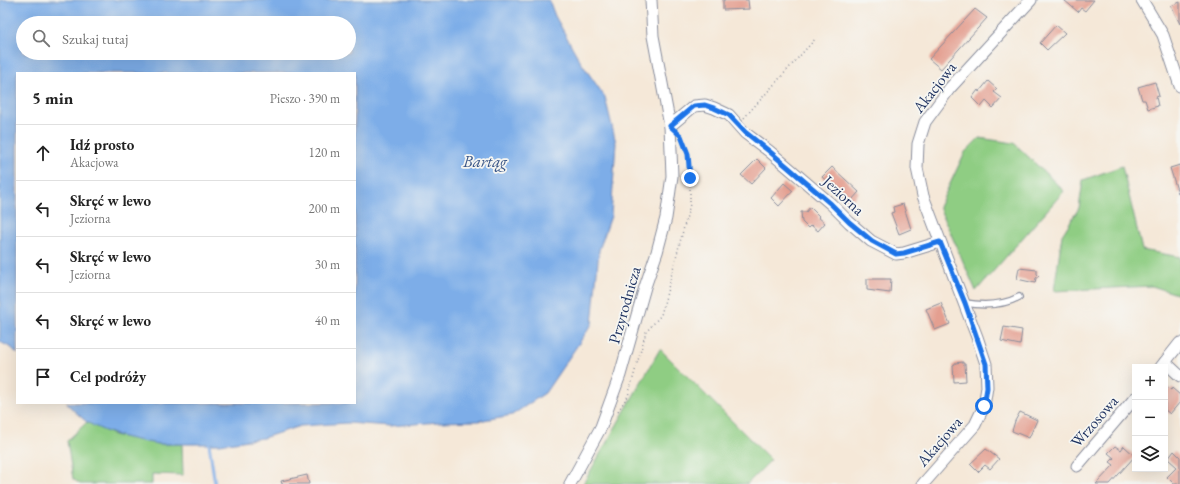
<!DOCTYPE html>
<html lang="pl">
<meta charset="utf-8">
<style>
body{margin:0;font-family:"EB Garamond",serif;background:#f2f2f2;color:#222}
.controls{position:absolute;right:12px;bottom:12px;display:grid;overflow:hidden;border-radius:0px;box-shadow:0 4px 16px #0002}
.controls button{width:36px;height:36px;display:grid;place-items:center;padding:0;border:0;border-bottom:1px solid #e0e0e0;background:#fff;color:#222;font:20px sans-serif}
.stop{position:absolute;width:12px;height:12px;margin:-9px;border:3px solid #1a73e8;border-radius:50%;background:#fff}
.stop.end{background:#1a73e8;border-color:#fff;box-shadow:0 1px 4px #0008}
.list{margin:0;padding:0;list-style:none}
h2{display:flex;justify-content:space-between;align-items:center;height:52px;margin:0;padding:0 16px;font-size:17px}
h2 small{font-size:13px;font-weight:400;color:#767676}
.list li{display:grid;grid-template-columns:26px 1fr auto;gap:12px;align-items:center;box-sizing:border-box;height:56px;padding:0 16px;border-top:1px solid #e0e0e0}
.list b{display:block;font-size:15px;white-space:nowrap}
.list p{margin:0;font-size:13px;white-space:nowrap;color:#767676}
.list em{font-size:13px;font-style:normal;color:#767676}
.icon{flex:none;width:22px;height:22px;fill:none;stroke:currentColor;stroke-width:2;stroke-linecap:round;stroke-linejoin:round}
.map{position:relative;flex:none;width:1180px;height:484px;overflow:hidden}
.search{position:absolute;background:#fff;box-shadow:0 4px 16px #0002;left:16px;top:16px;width:340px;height:44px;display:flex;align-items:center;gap:10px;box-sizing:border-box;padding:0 14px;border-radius:22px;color:#767676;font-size:15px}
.panel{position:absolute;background:#fff;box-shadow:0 4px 16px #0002;left:16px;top:72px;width:340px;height:332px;border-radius:0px}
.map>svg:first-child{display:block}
</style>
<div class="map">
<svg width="1180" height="484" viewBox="0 0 1180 484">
<rect width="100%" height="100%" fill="#f6f6f2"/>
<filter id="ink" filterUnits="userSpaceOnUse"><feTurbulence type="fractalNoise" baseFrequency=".025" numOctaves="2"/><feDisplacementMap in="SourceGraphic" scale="8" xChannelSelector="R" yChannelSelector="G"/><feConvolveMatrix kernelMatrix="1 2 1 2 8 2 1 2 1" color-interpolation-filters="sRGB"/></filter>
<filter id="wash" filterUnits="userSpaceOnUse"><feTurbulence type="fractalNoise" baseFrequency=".012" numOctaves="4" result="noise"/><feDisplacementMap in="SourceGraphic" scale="16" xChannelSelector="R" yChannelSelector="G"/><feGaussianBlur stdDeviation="0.9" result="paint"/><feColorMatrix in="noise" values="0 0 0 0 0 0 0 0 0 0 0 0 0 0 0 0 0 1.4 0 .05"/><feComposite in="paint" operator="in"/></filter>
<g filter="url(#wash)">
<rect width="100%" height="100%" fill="#f5e8d8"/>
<g fill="#8fcd83" stroke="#557e70">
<polygon points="979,138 1014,143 1064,191 976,291 939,207 965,152"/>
<polygon points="1122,166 1142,250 1180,257 1180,295 1152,286 1054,291 1062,235 1079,208 1083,180"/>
<polygon points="660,349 771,460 747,484 583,484"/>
<polygon points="87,422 114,435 158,444 182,444 183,475 152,474 152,484 80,484 73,479 67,441"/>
</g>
<path fill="#7dade8" stroke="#4c6ea3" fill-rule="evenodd" d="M0,0H549L555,16L580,61L605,97L616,143L611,216L599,250L592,324L545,393L512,415L478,421L439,422L390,426L348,423L300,426L263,438L220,444H158C134,440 108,435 87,422C79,416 73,409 66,403H355V73H17V354L12,348L0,342ZM23,23H349V53H23Z"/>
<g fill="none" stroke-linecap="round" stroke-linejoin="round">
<polyline stroke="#7dade8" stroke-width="3" points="209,444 215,484"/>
</g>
<g id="blocks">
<g fill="#e49f90">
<polygon points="723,0 748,0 749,9 723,10"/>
<polygon points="1064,0 1094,0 1085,11 1081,8 1078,12"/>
<polygon points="1180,2 1180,24 1171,6"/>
<polygon points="975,9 987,18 941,69 929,59"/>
<polygon points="1056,25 1065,33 1047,50 1040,43"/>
<polygon points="988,81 997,89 994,92 1002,98 993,108 986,101 981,107 972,98 978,90 979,92"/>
<polygon points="1155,82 1159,96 1156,97 1158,106 1148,109 1145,100 1142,100 1138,87"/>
<polygon points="757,159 766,168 751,184 741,175"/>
<polygon points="1180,165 1180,193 1178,193 1170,168"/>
<polygon points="832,167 859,192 850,202 822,177"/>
<polygon points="784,183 793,191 779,206 771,198"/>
<polygon points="903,204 911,229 899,234 891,213 894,212 893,207"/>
<polygon points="810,207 819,216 818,217 825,223 818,231 811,225 808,228 802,222 801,212 806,212"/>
<polygon points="1019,268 1037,270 1037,274 1039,276 1036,278 1035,283 1017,279"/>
<polygon points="867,279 891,279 890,293 867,290"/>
<polygon points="941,303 950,324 935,330 926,309"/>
<polygon points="1004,327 1022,330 1020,345 1001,341"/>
<polygon points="963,362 963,364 965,364 966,381 954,382 953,365 955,364 955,363"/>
<polygon points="1165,385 1171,390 1172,388 1180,395 1180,402 1170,414 1165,410"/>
<polygon points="1020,412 1037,420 1029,438 1012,431 1015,421"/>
<polygon points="1115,446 1121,450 1124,446 1135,456 1110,484 1096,484 1114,465 1110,462 1114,458 1108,453"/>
<polygon points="986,449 999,459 990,469 985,465 978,472 970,464"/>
<polygon points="1174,451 1180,457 1180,484 1174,484 1167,477 1177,467 1168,459"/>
<polygon points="307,475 309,484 282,484 281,481"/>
</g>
</g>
</g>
<g filter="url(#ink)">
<use href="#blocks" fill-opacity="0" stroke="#888c9b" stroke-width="1"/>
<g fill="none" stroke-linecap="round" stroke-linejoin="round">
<defs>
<path id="service" d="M965,303C984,306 1002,306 1019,297"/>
<g id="minor">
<polyline points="1142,0 1163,35 1180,86"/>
<polyline points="670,126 694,106 705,105 714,108 729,115 745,133 769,151 831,204 849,222 871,241 896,254 904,253 940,242"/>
<polyline points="1165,362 1180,376"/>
<polyline points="1161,367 1180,343"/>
<polyline points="1077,466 1135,398"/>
<polyline points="570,484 601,427 620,375 645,287 657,252 666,218 672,176 670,126 653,36 651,0"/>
<polyline points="923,484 975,425 984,406 987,387 986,364 977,337 923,196 917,168 918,144 925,122 950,88 1031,0"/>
</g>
</defs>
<use href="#service" stroke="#888c9b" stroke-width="8"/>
<use href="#minor" stroke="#888c9b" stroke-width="13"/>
<g stroke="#888c9b" stroke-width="1.5" stroke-dasharray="1 3" stroke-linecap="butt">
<polyline points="744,118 816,38"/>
<polyline points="618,411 628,396 646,332 661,315 690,204 690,178 688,154 682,137"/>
</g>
<use href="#service" stroke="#fff" stroke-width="5.5"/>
<use href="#minor" stroke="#fff" stroke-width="11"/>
</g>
</g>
<g fill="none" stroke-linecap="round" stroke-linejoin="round" filter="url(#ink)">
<polyline stroke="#1a73e8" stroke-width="5" points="690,178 688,154 681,136 670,126 694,106 705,105 714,108 729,115 745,132 769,151 831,204 849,222 872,241 896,254 904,253 940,242 965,303 986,364 987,388 984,406"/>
</g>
<g text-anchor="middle" stroke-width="3.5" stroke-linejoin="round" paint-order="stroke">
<g font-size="16" fill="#1b2f5e" stroke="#f6f6f2">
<text transform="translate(934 87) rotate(-52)" y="6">Akacjowa</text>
<text transform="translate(844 195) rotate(43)" y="6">Jeziorna</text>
<text transform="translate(624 305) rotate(-74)" y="6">Przyrodnicza</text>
<text transform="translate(1094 421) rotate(-49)" y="6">Wrzosowa</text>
<text transform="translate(939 441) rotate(-49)" y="6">Akacjowa</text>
</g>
<g font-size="17" font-style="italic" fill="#385587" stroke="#f6f6f2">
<text x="485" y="167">Bartąg</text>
</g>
</g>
</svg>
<div class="controls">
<button>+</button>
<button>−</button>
<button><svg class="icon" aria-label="layers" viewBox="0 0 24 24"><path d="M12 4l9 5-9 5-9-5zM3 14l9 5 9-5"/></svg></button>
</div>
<div class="stop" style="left:984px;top:406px"></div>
<div class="stop end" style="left:690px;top:178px"></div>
<div class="search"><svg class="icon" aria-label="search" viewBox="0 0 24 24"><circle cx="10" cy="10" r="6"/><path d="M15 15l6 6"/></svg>Szukaj tutaj</div>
<section class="panel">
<h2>5 min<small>Pieszo · 390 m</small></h2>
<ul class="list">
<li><svg class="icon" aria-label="ahead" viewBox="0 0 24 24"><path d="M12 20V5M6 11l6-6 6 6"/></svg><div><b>Idź prosto</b><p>Akacjowa</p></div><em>120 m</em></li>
<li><svg class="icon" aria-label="left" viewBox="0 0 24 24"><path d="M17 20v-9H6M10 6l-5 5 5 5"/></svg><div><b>Skręć w lewo</b><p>Jeziorna</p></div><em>200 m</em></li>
<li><svg class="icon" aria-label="left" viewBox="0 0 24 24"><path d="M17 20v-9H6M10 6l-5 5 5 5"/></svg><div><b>Skręć w lewo</b><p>Jeziorna</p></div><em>30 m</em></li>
<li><svg class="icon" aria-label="left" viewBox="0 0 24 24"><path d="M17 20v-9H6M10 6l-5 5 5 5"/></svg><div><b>Skręć w lewo</b></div><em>40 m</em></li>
<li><svg class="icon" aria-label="arrive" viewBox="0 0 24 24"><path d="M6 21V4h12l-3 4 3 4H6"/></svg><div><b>Cel podróży</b></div></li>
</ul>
</section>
</div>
